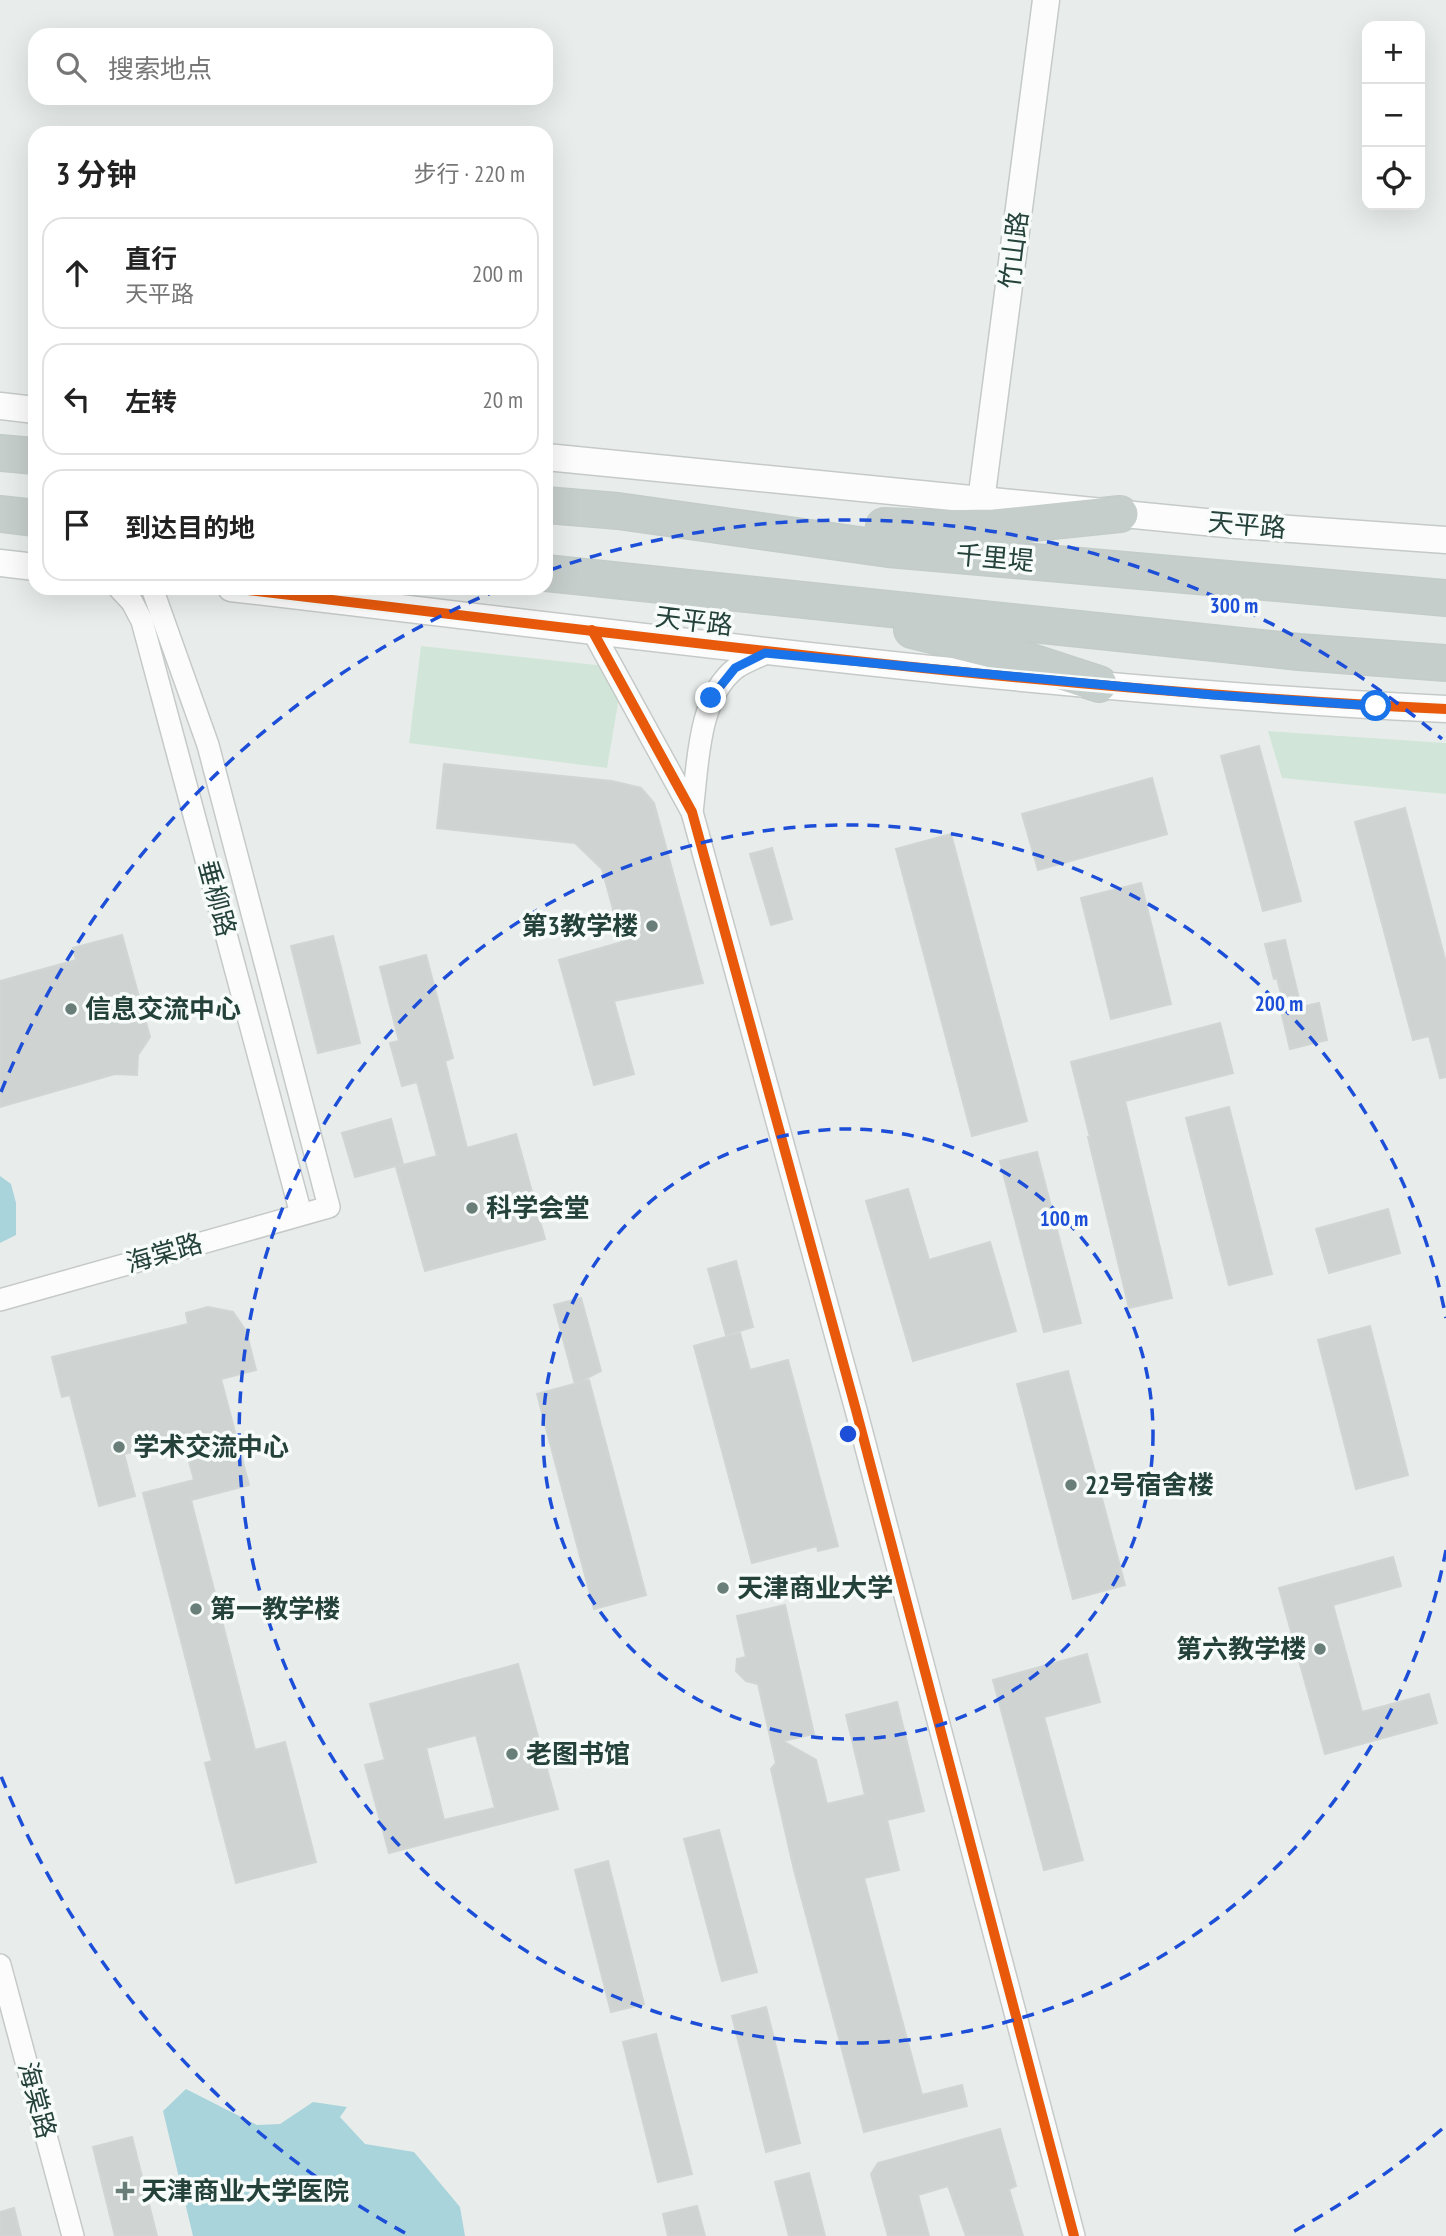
<!DOCTYPE html>
<html lang="zh">
<meta charset="utf-8">
<style>
body{margin:0;font-family:"PT Sans Narrow","Noto Sans SC",sans-serif;background:#f2f2f2;color:#222}
.controls{position:absolute;right:21px;top:21px;display:grid;overflow:hidden;border-radius:14px;box-shadow:0 7px 28px #0002}
.controls button{width:63px;height:63px;display:grid;place-items:center;padding:0;border:0;border-bottom:2px solid #e0e0e0;background:#fff;color:#222;font:35px sans-serif}
.stop{position:absolute;width:21px;height:21px;margin:-16px;border:5px solid #1a73e8;border-radius:50%;background:#fff}
.stop.end{background:#1a73e8;border-color:#fff;box-shadow:0 2px 7px #0008}
.list{margin:0;padding:0;list-style:none}
h2{display:flex;justify-content:space-between;align-items:center;height:91px;margin:0;padding:0 28px;font-size:30px}
h2 small{font-size:23px;font-weight:400;color:#767676}
.list li{display:grid;grid-template-columns:46px 1fr auto;gap:21px;align-items:center;box-sizing:border-box;height:112px;margin:0 14px 14px;padding:0 14px;border:2px solid #e0e0e0;border-radius:21px}
.list b{display:block;font-size:26px;white-space:nowrap}
.list p{margin:0;font-size:23px;white-space:nowrap;color:#767676}
.list em{font-size:23px;font-style:normal;color:#767676}
.icon{flex:none;width:38px;height:38px;fill:none;stroke:currentColor;stroke-width:2;stroke-linecap:round;stroke-linejoin:round}
.map{position:relative;flex:none;width:1446px;height:2236px;overflow:hidden}
.search{position:absolute;background:#fff;box-shadow:0 7px 28px #0002;left:28px;top:28px;width:525px;height:77px;display:flex;align-items:center;gap:18px;box-sizing:border-box;padding:0 24px;border-radius:21px;color:#767676;font-size:26px}
.panel{position:absolute;background:#fff;box-shadow:0 7px 28px #0002;left:28px;top:126px;width:525px;height:469px;border-radius:21px}
.map>svg:first-child{display:block}
</style>
<div class="map">
<svg width="1446" height="2236" viewBox="0 0 1446 2236">
<rect width="100%" height="100%" fill="#e8edeb"/>
<g fill="#d1e6d8">
<polygon points="421,646 624,668 607,768 409,743"/>
<polygon points="1268,731 1446,743 1446,794 1282,778"/>
</g>
<g fill="#a9d4db">
<polygon points="0,1176 11,1184 16,1203 16,1235 0,1243"/>
<polygon points="186,2089 257,2125 280,2124 313,2102 347,2107 340,2117 365,2144 414,2152 460,2207 465,2236 193,2236 163,2111"/>
</g>
<g fill="#cfd4d2" stroke="#d1d6d4" stroke-width="2" fill-rule="evenodd">
<polygon points="1259,746 1301,901 1263,911 1221,756"/>
<polygon points="444,764 612,781 641,788 654,803 703,983 614,1001 634,1074 594,1085 559,960 622,942 602,869 575,843 437,828"/>
<polygon points="1152,778 1167,834 1038,870 1022,814"/>
<polygon points="1405,808 1446,963 1446,1077 1440,1078 1429,1036 1413,1040 1355,822"/>
<polygon points="951,834 1027,1121 972,1136 896,849"/>
<polygon points="772,848 792,919 771,925 750,854"/>
<polygon points="1141,883 1171,1004 1111,1019 1081,898"/>
<polygon points="122,935 150,1037 138,1055 137,1075 115,1074 0,1107 0,981 76,960 73,948"/>
<polygon points="333,936 360,1043 318,1053 291,946"/>
<polygon points="1285,940 1301,1007 1319,1003 1327,1040 1290,1049 1280,1007 1284,1006 1277,978 1274,979 1265,944"/>
<polygon points="426,955 453,1058 445,1061 467,1148 516,1134 545,1239 425,1271 396,1167 437,1156 417,1082 402,1086 390,1043 399,1041 380,967"/>
<polygon points="1220,1023 1233,1073 1125,1101 1172,1298 1129,1308 1088,1137 1090,1137 1071,1062"/>
<polygon points="1229,1107 1272,1274 1229,1285 1186,1118"/>
<polygon points="391,1119 403,1164 355,1177 342,1133"/>
<polygon points="1037,1152 1081,1323 1044,1332 1000,1161"/>
<polygon points="908,1189 929,1260 990,1242 1016,1331 913,1361 866,1201"/>
<polygon points="1388,1209 1400,1253 1329,1273 1316,1229"/>
<polygon points="736,1261 753,1327 726,1335 708,1269"/>
<polygon points="581,1298 601,1371 575,1384 554,1305"/>
<polygon points="208,1307 233,1312 246,1331 256,1370 221,1379 249,1485 191,1500 255,1750 285,1742 316,1862 236,1883 205,1763 212,1761 143,1493 194,1480 183,1439 124,1454 135,1496 99,1506 70,1395 62,1397 52,1357 188,1324 186,1313"/>
<polygon points="1370,1326 1408,1475 1356,1489 1318,1340"/>
<polygon points="740,1333 750,1370 788,1360 838,1546 818,1551 817,1546 752,1563 694,1346"/>
<polygon points="1068,1371 1125,1585 1073,1599 1017,1384"/>
<polygon points="589,1380 646,1595 594,1609 537,1394"/>
<polygon points="1393,1557 1401,1586 1333,1605 1362,1712 1429,1694 1437,1723 1325,1754 1279,1588"/>
<polygon points="785,1605 814,1734 783,1741 816,1760 827,1804 865,1795 846,1715 897,1702 924,1811 887,1820 899,1870 864,1878 922,2095 962,2085 967,2106 864,2132 794,1870 771,1769 776,1763 758,1684 746,1681 736,1671 737,1659 746,1657 737,1616"/>
<polygon points="1087,1654 1100,1702 1044,1717 1083,1860 1044,1870 993,1680"/>
<path d="M518,1664L558,1809L389,1853L365,1765L385,1760L370,1704ZM476,1735L495,1808L444,1820L426,1748Z"/>
<polygon points="719,1830 757,1972 722,1981 684,1839"/>
<polygon points="608,1861 644,2004 611,2012 575,1870"/>
<polygon points="766,2007 800,2143 766,2152 732,2016"/>
<polygon points="656,2034 692,2174 658,2182 623,2042"/>
<polygon points="1000,2129 1016,2186 1009,2189 1023,2236 966,2236 948,2186 918,2195 929,2236 888,2236 871,2174 878,2163"/>
<polygon points="132,2137 157,2236 115,2236 93,2147"/>
<polygon points="809,2173 825,2236 789,2236 775,2182"/>
<polygon points="697,2206 705,2236 668,2236 663,2214"/>
<polygon points="14,2208 21,2236 0,2236 0,2212"/>
</g>
<g fill="none" stroke-linecap="round" stroke-linejoin="round">
<defs>
<g id="minor">
<polyline points="119,588 132,602 142,621 301,1214"/>
<polyline points="592,630 692,812 856,1410 1074,2236"/>
<path d="M692,812C698,767 697,698 736,668C744,662 756,658 766,653"/>
<polyline points="0,1300 329,1207 208,745 152,588"/>
<polyline points="0,1965 73,2236"/>
</g>
<g id="tertiary">
<polyline points="0,406 35,410"/>
<polyline points="546,457 1236,525 1446,540"/>
<polyline points="981,501 1046,0"/>
<polyline points="0,563 35,567"/>
<path d="M231,588C635,635 1039,690 1446,709"/>
</g>
<g id="trunk">
<polyline points="0,453 35,456"/>
<polyline points="546,505 618,511 888,549 1446,598"/>
<polyline points="0,514 35,518"/>
<polyline points="884,526 930,528 995,527 1120,514"/>
<polyline points="546,573 1299,652 1446,663"/>
<polyline points="912,630 1004,653 1099,684"/>
</g>
</defs>
<use href="#minor" stroke="#c5cac8" stroke-width="24"/>
<use href="#tertiary" stroke="#c5cac8" stroke-width="29"/>
<use href="#trunk" stroke="#c3ccc9" stroke-width="38"/>
<use href="#minor" stroke="#fcfcfc" stroke-width="21"/>
<use href="#tertiary" stroke="#fcfcfc" stroke-width="26"/>
<use href="#trunk" stroke="#c6cecc" stroke-width="35"/>
<defs>
<g id="cycleway">
<path d="M231,588C635,635 1039,690 1446,709"/>
<polyline points="592,630 692,812 856,1410 1074,2236"/>
</g>
</defs>
<use href="#cycleway" stroke="#f7fbf9" stroke-width="15"/>
<use href="#cycleway" stroke="#e8590c" stroke-width="10"/>
</g>
<g fill="none" stroke-linecap="round" stroke-linejoin="round">
<polyline stroke="#1a73e8" stroke-width="9" points="711,698 735,668 765,653 1213,695 1376,706"/>
</g>
<g fill="none" stroke="#1d4ed8" stroke-width="3.5" stroke-dasharray="12 9">
<circle cx="848" cy="1434" r="305"/>
<path d="M1446 1550A609 609 0 1 1 1446 1318"/>
<path d="M1442 2129A914 914 0 0 1 1291 2233M405 2233A914 914 0 0 1 1 1776M1 1092A914 914 0 0 1 498 590M550 570A914 914 0 0 1 1442 739"/>
</g>
<g fill="#697e78" stroke="#f7fbf9" stroke-width="2.5">
<circle cx="652" cy="926" r="7"/>
<circle cx="71" cy="1009" r="7"/>
<circle cx="472" cy="1208" r="7"/>
<circle cx="119" cy="1447" r="7"/>
<circle cx="1071" cy="1485" r="7"/>
<circle cx="723" cy="1588" r="7"/>
<circle cx="196" cy="1609" r="7"/>
<circle cx="1320" cy="1649" r="7"/>
<circle cx="512" cy="1754" r="7"/>
<path d="M121.5 2180.5h7v7h7v7h-7v7h-7v-7h-7v-7h7z"/>
</g>
<g text-anchor="middle" stroke-width="7" stroke-linejoin="round" paint-order="stroke">
<g font-size="26" fill="#24423a" stroke="#f7fbf9">
<text transform="translate(1014 250) rotate(-83)" y="9">竹山路</text>
<text transform="translate(1247 525) rotate(5)" y="9">天平路</text>
<text transform="translate(995 558) rotate(5)" y="9">千里堤</text>
<text transform="translate(694 621) rotate(7)" y="9">天平路</text>
<text transform="translate(217 898) rotate(75)" y="9">垂柳路</text>
<text transform="translate(164 1253) rotate(-16)" y="9">海棠路</text>
<text transform="translate(37 2100) rotate(75)" y="9">海棠路</text>
</g>
<g font-size="26" font-weight="bold" fill="#24423a" stroke="#f7fbf9" text-anchor="start">
<text x="638" y="935" text-anchor="end">第3教学楼</text>
<text x="85" y="1018">信息交流中心</text>
<text x="486" y="1217">科学会堂</text>
<text x="133" y="1456">学术交流中心</text>
<text x="1085" y="1494">22号宿舍楼</text>
<text x="737" y="1597">天津商业大学</text>
<text x="210" y="1618">第一教学楼</text>
<text x="1306" y="1658" text-anchor="end">第六教学楼</text>
<text x="526" y="1763">老图书馆</text>
<text x="141" y="2200">天津商业大学医院</text>
</g>
</g>
<circle cx="848" cy="1434" r="10" fill="#1d4ed8" stroke="#f7fbf9" stroke-width="3.5"/>
<g font-size="21" text-anchor="middle" font-weight="bold" fill="#1d4ed8" stroke="#f7fbf9" stroke-width="7" stroke-linejoin="round" paint-order="stroke">
<text x="1234" y="613">300 m</text>
<text x="1279" y="1011">200 m</text>
<text x="1064" y="1226">100 m</text>
</g>
</svg>
<div class="controls">
<button>+</button>
<button>−</button>
<button><svg class="icon" aria-label="locate" viewBox="0 0 24 24"><circle cx="12" cy="12" r="6"/><path d="M12 2v4M12 18v4M2 12h4M18 12h4"/></svg></button>
</div>
<div class="stop" style="left:1376px;top:706px"></div>
<div class="stop end" style="left:711px;top:698px"></div>
<div class="search"><svg class="icon" aria-label="search" viewBox="0 0 24 24"><circle cx="10" cy="10" r="6"/><path d="M15 15l6 6"/></svg>搜索地点</div>
<section class="panel">
<h2>3 分钟<small>步行 · 220 m</small></h2>
<ul class="list">
<li><svg class="icon" aria-label="ahead" viewBox="0 0 24 24"><path d="M12 20V5M6 11l6-6 6 6"/></svg><div><b>直行</b><p>天平路</p></div><em>200 m</em></li>
<li><svg class="icon" aria-label="left" viewBox="0 0 24 24"><path d="M17 20v-9H6M10 6l-5 5 5 5"/></svg><div><b>左转</b></div><em>20 m</em></li>
<li><svg class="icon" aria-label="arrive" viewBox="0 0 24 24"><path d="M6 21V4h12l-3 4 3 4H6"/></svg><div><b>到达目的地</b></div></li>
</ul>
</section>
</div>
